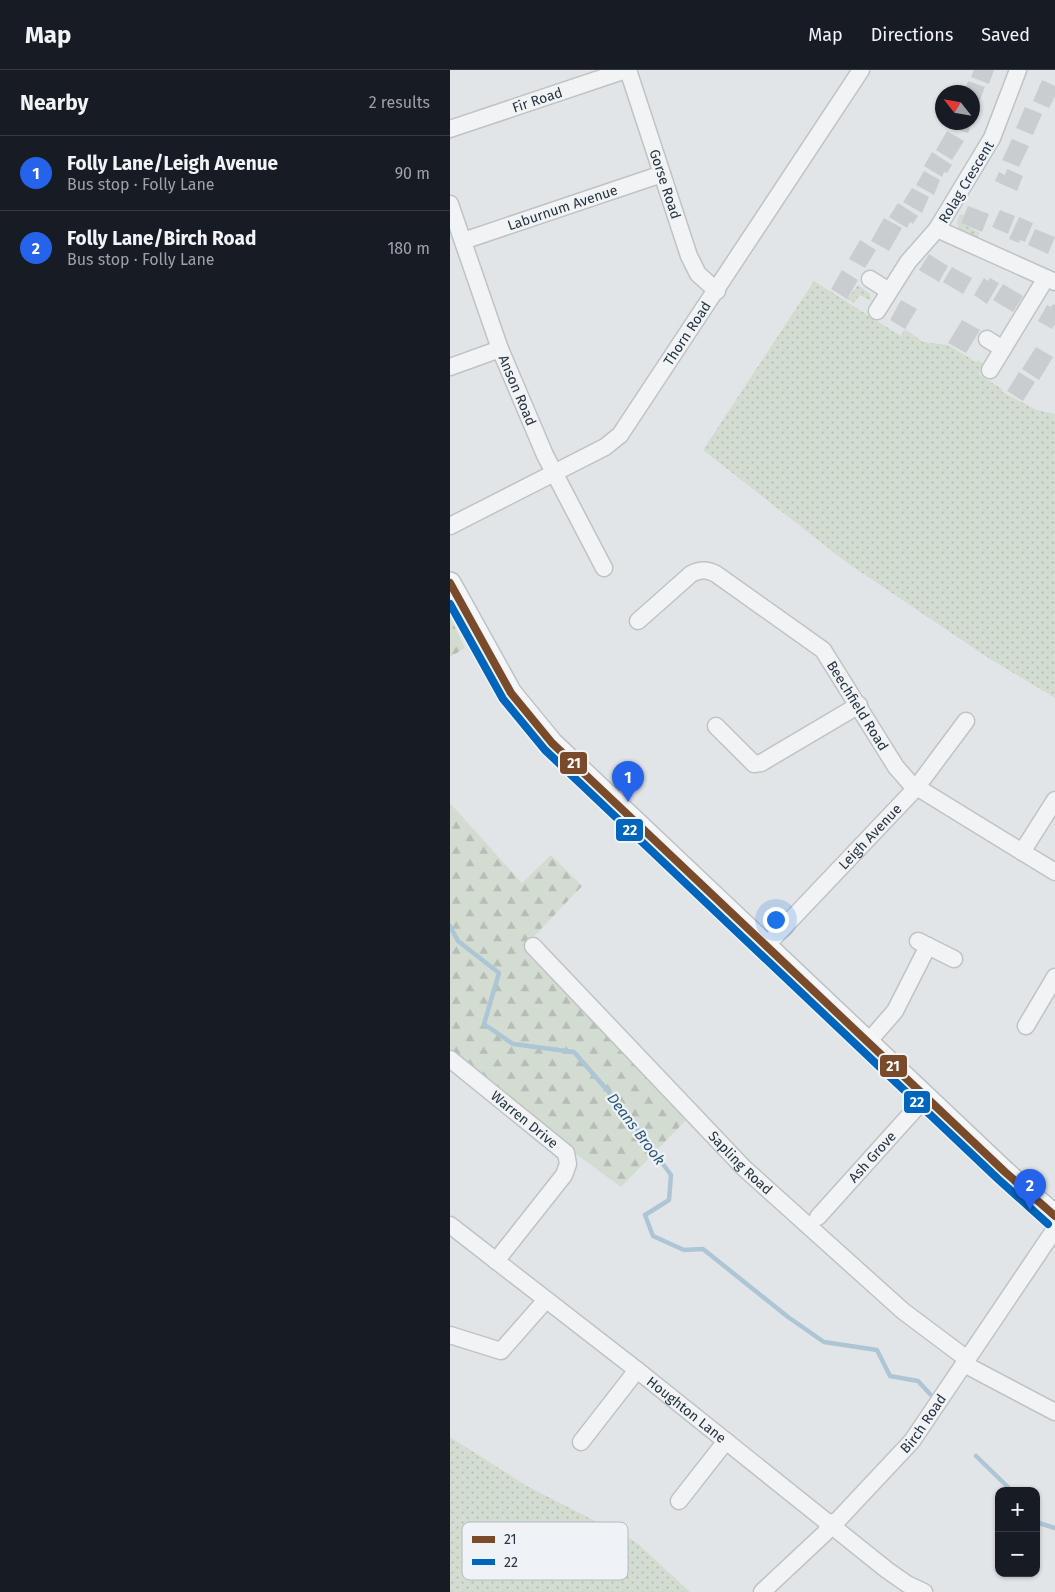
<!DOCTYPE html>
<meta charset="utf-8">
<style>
body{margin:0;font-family:"Fira Sans",sans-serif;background:#242831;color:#f1f3f6}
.controls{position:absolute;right:15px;bottom:15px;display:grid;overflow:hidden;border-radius:10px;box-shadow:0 1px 4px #0004}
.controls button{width:45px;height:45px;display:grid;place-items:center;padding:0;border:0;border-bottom:1px solid #363941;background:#171b24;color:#f1f3f6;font:25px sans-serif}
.compass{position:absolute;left:485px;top:15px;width:45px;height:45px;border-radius:50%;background:#171b24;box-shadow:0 1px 4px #0004;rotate:301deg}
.you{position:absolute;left:325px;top:849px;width:18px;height:18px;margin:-12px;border:4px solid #fff;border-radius:50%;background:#1a73e8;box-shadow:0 0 0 8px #1a73e833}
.badge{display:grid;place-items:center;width:32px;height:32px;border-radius:50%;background:#2563eb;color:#fff;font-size:16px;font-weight:700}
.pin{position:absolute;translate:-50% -41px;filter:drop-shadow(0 1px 2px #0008)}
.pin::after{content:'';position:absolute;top:26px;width:18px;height:15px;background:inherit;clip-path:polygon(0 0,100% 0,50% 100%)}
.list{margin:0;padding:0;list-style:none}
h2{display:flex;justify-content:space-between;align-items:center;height:65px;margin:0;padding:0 20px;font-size:21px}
h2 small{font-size:16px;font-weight:400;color:#9ea1a6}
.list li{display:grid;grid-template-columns:32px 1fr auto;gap:15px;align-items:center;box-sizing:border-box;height:75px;padding:0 20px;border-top:1px solid #363941}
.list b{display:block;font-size:19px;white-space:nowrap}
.list p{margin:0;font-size:16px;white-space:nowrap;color:#9ea1a6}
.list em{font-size:16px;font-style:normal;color:#9ea1a6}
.map{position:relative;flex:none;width:605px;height:1522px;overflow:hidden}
header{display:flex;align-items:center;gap:30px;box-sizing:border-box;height:70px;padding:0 25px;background:#171b24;border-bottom:1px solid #363941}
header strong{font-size:24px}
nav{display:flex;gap:28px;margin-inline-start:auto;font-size:18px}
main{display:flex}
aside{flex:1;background:#171b24}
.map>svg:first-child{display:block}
</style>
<header>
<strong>Map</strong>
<nav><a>Map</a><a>Directions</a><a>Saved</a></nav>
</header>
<main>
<aside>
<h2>Nearby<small>2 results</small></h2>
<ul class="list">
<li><span class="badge">1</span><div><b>Folly Lane/Leigh Avenue</b><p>Bus stop · Folly Lane</p></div><em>90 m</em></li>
<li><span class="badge">2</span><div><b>Folly Lane/Birch Road</b><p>Bus stop · Folly Lane</p></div><em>180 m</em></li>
</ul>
</aside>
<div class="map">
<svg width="605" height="1522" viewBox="0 0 605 1522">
<defs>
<pattern id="grass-dots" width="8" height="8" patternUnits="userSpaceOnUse" patternTransform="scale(1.25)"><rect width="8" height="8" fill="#d3dcd1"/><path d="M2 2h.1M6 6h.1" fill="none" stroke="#b5bdb5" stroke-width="1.8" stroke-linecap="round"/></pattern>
<pattern id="forest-firs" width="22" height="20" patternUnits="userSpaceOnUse" patternTransform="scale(1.25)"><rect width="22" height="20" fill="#d3dcd1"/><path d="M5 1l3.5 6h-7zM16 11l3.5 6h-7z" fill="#b5bdb5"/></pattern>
</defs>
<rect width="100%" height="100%" fill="#e2e5e7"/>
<g fill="url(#grass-dots)">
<polygon points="510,144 514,145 511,153 530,163 527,168 509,159 507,153"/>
<polygon points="364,211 451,266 455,259 473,272 498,275 526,292 528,290 534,295 529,304 553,320 552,322 587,340 605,344 605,628 540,589 396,492 253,380"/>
<polygon points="408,215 420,224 421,231 410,225 404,233 397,229"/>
<polygon points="0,1367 77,1416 186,1472 240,1522 0,1522"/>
</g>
<g fill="url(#forest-firs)">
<polygon points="0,547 15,578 0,587"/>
<polygon points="0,733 72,813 101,785 132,816 74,877 239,1047 171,1117 119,1079 0,982"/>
</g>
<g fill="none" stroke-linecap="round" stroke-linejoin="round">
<g stroke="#adc6d6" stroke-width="4.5">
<polyline points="0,856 8,871 49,903 34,954 63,974 124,982 165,1029 221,1105 219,1130 195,1145 203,1166 234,1180 253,1179 338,1247 374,1272 427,1280 440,1306 468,1311 480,1324"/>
<polyline points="526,1386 562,1421"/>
<polyline points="586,1452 605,1458"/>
</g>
</g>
<g fill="#cacdd0">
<polygon points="524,0 544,0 539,14 521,7"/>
<polygon points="592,10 605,16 605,26 599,38 583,31"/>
<polygon points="518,11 535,17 528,35 522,33 522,22 514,22"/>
<polygon points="575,37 592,44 583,65 566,58"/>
<polygon points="501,52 522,52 518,63 500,57"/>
<polygon points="497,61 514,71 502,90 486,80"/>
<polygon points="562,69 579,76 569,97 552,90"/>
<polygon points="482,82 502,95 497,103 494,102 492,107 474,96"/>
<polygon points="557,99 573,106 567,121 545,111 549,102 555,105"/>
<polygon points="474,101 490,110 484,125 466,115"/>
<polygon points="462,118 479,127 472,143 453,132"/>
<polygon points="448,133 468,146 463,154 460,152 457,158 439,147"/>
<polygon points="518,136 539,144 532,162 511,153"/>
<polygon points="550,140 565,146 558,164 542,157"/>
<polygon points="569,147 583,153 575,172 570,170 569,173 559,169"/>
<polygon points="434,148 452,158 439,181 421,171"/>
<polygon points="585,159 605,167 598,184 578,175"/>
<polygon points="410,170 426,180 415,198 399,189"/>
<polygon points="479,184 498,196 489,212 469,200"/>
<polygon points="502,197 522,208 513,224 493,212"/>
<polygon points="392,200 408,210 397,229 381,219"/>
<polygon points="534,208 538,211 540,208 549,213 537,234 524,225"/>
<polygon points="553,214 573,226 563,242 543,230"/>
<polygon points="451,230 467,239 455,259 440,250"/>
<polygon points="603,234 605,235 605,254 602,259 588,251 597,235 601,237"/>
<polygon points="512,250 530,260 516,283 498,273"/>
<polygon points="586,277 603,287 589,310 572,299"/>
<polygon points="569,302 585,312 573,331 557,321"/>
</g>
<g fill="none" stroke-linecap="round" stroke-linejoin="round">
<defs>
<g id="minor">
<path id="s1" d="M178,0L239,186L248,204L267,221"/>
<polyline points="568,0 542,68 487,159 605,212"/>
<path id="s2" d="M0,59L176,0"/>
<path id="s3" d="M0,134L50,279L95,385L154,498"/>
<path id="s4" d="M13,171L212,104"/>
<polyline points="420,209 439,221"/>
<polyline points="427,241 458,192 487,159"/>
<polyline points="537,269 553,279"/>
<polyline points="0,297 50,279"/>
<polyline points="540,300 596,208"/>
<path id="s5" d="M0,456L155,377L170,365L411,0"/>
<path id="s6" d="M188,551L241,504C250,499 257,499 266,504L373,580L446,697L460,713L605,802"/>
<polyline points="266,656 304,694 311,693 409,635"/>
<polyline points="572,782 605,730"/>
<polyline points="468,871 504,889"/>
<path id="s7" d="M83,876L294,1098L453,1241L517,1289"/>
<path id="s8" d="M316,876L466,718L516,651"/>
<polyline points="576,956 605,907"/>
<polyline points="418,972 445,941 478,876"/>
<path id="s9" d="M0,989L116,1083L118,1094L114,1105L46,1191"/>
<path id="s10" d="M368,1147L476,1027"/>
<path id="s11" d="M0,1155L187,1300L437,1500L457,1514L474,1522"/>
<polyline points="0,1265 51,1281 95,1231"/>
<polyline points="514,1294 605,1342"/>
<polyline points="131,1372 187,1300"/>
<polyline points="229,1431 276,1371"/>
<path id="s12" d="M312,1522L375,1463L380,1453L387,1451L462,1371L605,1159"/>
</g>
<polyline id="major" points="0,513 61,623 102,673 555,1102 605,1146"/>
</defs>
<use href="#minor" stroke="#c0c3c5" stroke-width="19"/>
<use href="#major" stroke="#bdc2c5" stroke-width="24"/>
<use href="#minor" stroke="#f1f3f4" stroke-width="16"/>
<use href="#major" stroke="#f5f6f7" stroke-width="21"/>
<defs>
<polyline id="bus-1" points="0,513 61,623 102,673 555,1102 605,1146"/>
<polyline id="bus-2" points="0,534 53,629 95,680 548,1109 598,1154"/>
</defs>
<use href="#bus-1" stroke="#eff3f7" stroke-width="11"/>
<use href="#bus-2" stroke="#eff3f7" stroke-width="11"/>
<use href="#bus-1" stroke="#7a4b2a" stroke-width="8"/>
<use href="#bus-2" stroke="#0065bd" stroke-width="8"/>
</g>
<g text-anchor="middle" stroke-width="4.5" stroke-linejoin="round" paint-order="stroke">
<g font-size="14" fill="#263443" stroke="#eff3f7">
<text dy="5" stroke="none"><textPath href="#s2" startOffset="92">Fir Road</textPath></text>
<text transform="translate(516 112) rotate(-59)" y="5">Rolag Crescent</text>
<text dy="5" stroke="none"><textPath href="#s1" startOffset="120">Gorse Road</textPath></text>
<text dy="5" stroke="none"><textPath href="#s4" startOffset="105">Laburnum Avenue</textPath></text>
<text dy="5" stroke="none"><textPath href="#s5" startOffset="315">Thorn Road</textPath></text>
<text dy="5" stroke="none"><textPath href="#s3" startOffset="198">Anson Road</textPath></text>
<text dy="5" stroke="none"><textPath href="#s6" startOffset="294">Beechfield Road</textPath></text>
<text dy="5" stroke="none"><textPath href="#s8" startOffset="151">Leigh Avenue</textPath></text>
<text dy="5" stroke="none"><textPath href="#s9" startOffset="96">Warren Drive</textPath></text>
<text dy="5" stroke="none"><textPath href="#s10" startOffset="81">Ash Grove</textPath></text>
<text dy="5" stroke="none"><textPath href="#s7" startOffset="300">Sapling Road</textPath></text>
<text dy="5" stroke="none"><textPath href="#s11" startOffset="300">Houghton Lane</textPath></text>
<text dy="5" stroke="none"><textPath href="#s12" startOffset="235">Birch Road</textPath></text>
</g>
<g font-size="15" font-style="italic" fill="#2c587b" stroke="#eff3f7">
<text transform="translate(186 1059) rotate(53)" y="5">Deans Brook</text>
</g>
</g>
<rect x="12" y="1452" width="166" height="58" rx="8" fill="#eff3f7" stroke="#b3bac1" stroke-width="1"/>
<rect x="22" y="1466" width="23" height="7" fill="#7a4b2a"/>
<rect x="22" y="1489" width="23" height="6" fill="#0065bd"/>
<g font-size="14" fill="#263443">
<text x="54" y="1474">21</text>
<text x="54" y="1497">22</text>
</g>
<g stroke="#eff3f7" stroke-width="2">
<rect x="109" y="681" width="29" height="24" rx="5" fill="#7a4b2a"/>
<rect x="165" y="748" width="29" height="24" rx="5" fill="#0065bd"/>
<rect x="429" y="984" width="29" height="24" rx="5" fill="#7a4b2a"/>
<rect x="453" y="1020" width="28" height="24" rx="5" fill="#0065bd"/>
</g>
<g font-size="14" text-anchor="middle" font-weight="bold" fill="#fff">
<text x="124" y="698">21</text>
<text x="180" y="765">22</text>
<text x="443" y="1001">21</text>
<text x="467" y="1037">22</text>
</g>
</svg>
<div class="controls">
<button>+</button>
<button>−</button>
</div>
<svg class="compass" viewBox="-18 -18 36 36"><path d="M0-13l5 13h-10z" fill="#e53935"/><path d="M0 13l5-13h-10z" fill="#9ea1a6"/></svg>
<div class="you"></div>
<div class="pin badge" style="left:178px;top:732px">1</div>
<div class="pin badge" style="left:580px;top:1140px">2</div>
</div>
</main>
